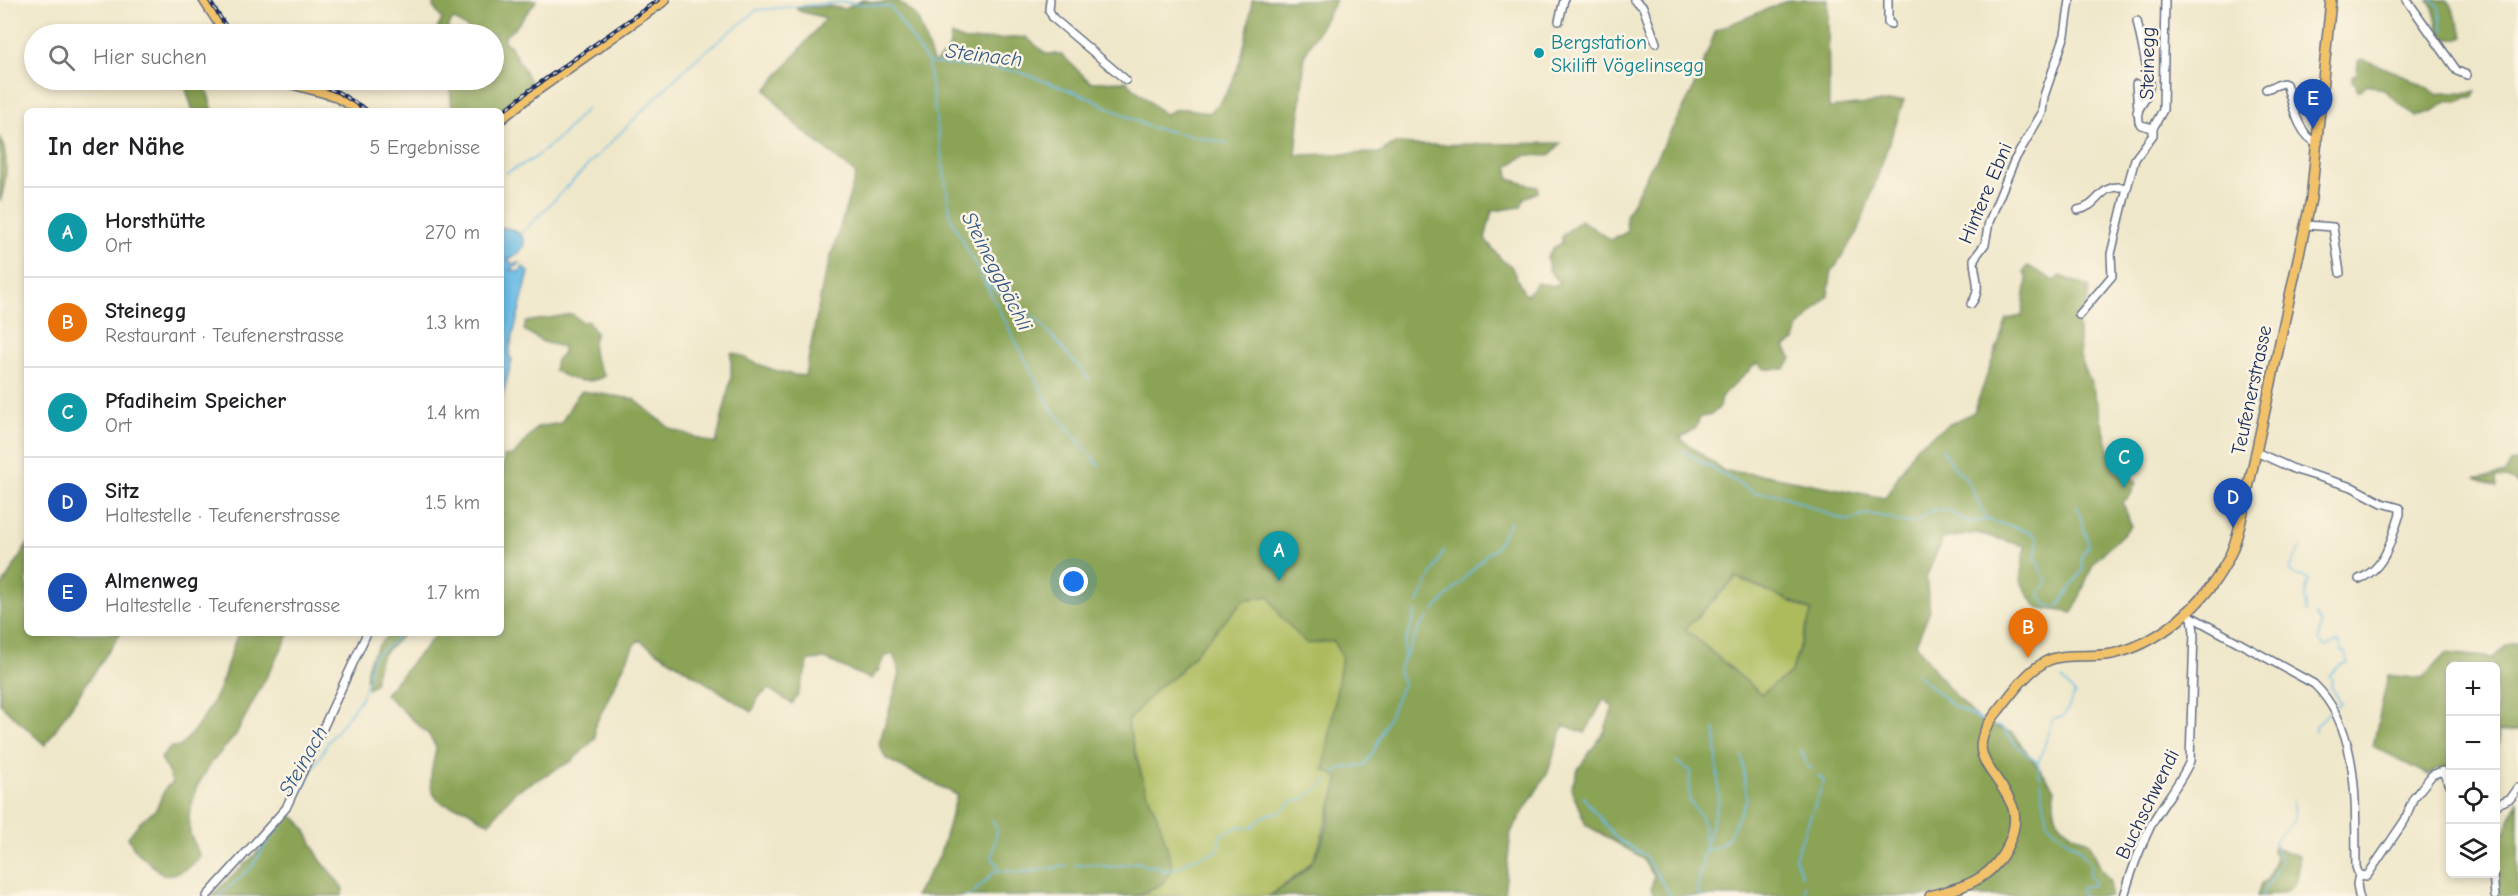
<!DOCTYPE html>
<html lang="de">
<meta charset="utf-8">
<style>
body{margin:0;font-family:"Comic Neue",sans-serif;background:#f6f6f6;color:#202124}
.controls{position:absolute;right:18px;bottom:18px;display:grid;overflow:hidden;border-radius:9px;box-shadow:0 3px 9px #0003}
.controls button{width:54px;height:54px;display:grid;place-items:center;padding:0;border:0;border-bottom:2px solid #e0e0e0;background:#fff;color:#202124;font:30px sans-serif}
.you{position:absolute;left:1074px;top:582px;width:21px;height:21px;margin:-15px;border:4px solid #fff;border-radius:50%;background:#1a73e8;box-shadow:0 0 0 9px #1a73e833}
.badge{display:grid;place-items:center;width:39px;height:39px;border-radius:50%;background:#ea580c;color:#fff;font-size:20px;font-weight:700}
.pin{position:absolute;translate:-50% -50px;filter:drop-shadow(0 2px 3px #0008)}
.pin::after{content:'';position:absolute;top:32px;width:21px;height:18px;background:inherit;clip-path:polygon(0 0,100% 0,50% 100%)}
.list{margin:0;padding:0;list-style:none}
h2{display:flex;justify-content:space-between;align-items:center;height:78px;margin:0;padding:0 24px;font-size:26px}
h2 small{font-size:20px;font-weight:400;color:#757577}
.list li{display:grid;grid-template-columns:39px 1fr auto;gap:18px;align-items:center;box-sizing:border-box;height:90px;padding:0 24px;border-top:2px solid #e0e0e0}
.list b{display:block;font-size:22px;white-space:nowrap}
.list p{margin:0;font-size:20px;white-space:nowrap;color:#757577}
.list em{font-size:20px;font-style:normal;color:#757577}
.icon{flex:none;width:33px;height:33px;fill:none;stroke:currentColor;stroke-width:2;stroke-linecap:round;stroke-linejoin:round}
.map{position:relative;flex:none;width:2518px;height:896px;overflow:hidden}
.search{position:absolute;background:#fff;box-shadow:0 3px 9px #0003;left:24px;top:24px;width:480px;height:66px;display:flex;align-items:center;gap:15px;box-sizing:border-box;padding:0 21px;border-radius:33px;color:#757577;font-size:22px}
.panel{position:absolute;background:#fff;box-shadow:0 3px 9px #0003;left:24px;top:108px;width:480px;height:528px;border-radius:9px}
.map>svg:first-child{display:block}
</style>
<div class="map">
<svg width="2518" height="896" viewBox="0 0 2518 896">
<rect width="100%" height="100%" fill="#fcf5e5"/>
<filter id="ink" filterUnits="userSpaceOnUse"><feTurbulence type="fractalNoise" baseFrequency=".0167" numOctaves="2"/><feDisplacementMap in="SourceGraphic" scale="12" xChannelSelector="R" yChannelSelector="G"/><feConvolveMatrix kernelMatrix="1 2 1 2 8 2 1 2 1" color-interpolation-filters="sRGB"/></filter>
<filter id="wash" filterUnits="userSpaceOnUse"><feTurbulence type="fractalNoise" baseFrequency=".008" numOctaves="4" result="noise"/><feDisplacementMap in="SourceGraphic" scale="24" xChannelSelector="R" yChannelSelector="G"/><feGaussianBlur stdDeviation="1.35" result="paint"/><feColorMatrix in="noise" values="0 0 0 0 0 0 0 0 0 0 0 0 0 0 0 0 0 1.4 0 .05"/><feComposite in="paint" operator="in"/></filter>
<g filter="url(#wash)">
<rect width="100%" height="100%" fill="#efe7c9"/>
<g fill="#adbb5d" stroke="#64755e" stroke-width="1.5">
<polygon points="1737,577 1812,611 1791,673 1761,694 1685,629"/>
<polygon points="1269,596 1281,617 1333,641 1342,657 1324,769 1339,778 1319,846 1313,860 1300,873 1269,896 1136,896 1162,884 1160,823 1145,788 1127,722 1159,685 1173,678 1244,600"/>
</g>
<g fill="#8aa354" stroke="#526959" stroke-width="1.5" fill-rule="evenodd">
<polygon points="434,0 537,0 515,28 505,36 504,42 510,45 530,81 527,89 500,111 452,111 450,87 454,80 494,80 494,34 477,34 453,19 444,34 435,34 442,19 433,7"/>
<path d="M863,0L879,3L897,0L917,17L934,64L949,49L951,35L965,41L1026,37L1046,54H1061L1090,82L1126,81L1165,115C1176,104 1196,110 1209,113C1238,91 1248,34 1252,0H1336L1305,54L1296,155L1379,153L1395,143L1412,145L1561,143L1549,156L1526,155L1508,166L1509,179L1538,187V192L1524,198L1521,207L1492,211L1485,239L1502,260L1511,266L1524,293L1527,295L1537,283L1555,286L1559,282L1549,270L1547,257L1553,248L1562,243V236L1581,220L1611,240L1627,232L1626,216L1646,176L1690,96L1716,30L1789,0H1828L1829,108L1904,100L1858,232L1832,271L1828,295L1798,329L1795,341L1785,347L1792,359L1784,369H1765L1757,363L1721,397L1719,408L1708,416L1700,417L1696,428L1680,438L1724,471L1766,475L1885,498L1916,447L1946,426L1974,412L2007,319L2022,316L2027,279L2024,272L2028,266L2055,281L2060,276L2089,287L2087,305L2078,316L2080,357L2093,388L2115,472H2128L2136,483L2130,496L2123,502L2131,526L2094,562L2073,613L2036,607L2020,580L2025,546L1977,533L1942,539L1926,578L1930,611L1916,644L1945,684L1981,722L2012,733L2055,789C2050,821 2063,831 2090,843L2101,869L2110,881V896H1654L1651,888L1654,876L1641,857L1586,825L1571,789L1578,769L1604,732L1613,707L1604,699L1585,733L1564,725L1548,772L1511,832L1504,896H1269C1284,887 1303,875 1313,860C1327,839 1332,802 1339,778L1324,770L1342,657L1333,641L1307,644L1281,617L1269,596L1244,600L1173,678L1159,686L1127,722L1145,788L1160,823L1173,868L1162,884L1136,896H915L939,857L957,795L886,759L879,744L900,674L893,654L884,657L878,671L870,679L825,659L809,660L798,695L792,704L769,689L759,697L752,712L639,640L634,645L595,726V739L572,761L516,791L489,823C478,820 475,813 465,809C458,805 449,808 442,803C422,789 434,767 436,747L429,735L385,694L437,633H501V504L504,456L514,455L537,427L561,423L576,397L582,391L634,399L671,429L716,444L731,378V353C739,353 745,359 753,362C769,369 788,375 805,376L823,283L856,174L795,124L766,90L826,18L799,11L796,8L829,6L844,9ZM1736,577L1812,611L1791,673L1761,694L1685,629Z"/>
<path d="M2428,0H2448L2464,36L2456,39H2444C2433,24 2440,16 2428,0Z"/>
<path d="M2362,59L2403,75L2438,95C2451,89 2462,97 2475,91L2473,98L2468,97L2458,102C2446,98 2444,105 2435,110C2429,113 2422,114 2416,117L2385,91L2368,84L2360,90H2357L2356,84L2352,81V75L2357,74L2358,61Z"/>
<polygon points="192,80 204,80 213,111 193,111 186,89"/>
<path d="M0,136C9,157 7,180 0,202Z"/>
<path d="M572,314L582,322L588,321L596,333C588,349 595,362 605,376C587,385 570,381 554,370L556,360L563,353V347L543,342L524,330L526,322Z"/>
<polygon points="2518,461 2517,484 2507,477 2496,478 2497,487 2475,478 2490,477 2505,473 2511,463"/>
<polygon points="27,545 27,633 121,633 45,745 0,704 0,589"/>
<path d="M238,633H290L235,736L212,762L196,788L189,815L190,834L200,856C190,869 180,874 163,875L134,849L128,837L139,823L156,809L166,787L173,783L161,758L171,747H180C197,728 215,703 223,678C228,663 232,648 238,633Z"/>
<path d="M390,633H403C398,642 393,644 386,651C377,660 376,672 375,683L368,689C362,667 374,648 390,633Z"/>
<polygon points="2518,643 2518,731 2498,732 2499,744 2496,745 2496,666 2450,666 2450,776 2444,769 2436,769 2429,775 2373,746 2388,675 2422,679 2446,653 2493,658 2507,645"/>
<polygon points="2518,800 2518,896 2498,896 2496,854"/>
<path d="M292,816C307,825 311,844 320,859C327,869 336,878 343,889L342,896H211L260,850L285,818Z"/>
<path d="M2274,846L2284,852L2299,855C2301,889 2289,896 2257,896L2262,882L2267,880L2276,857L2272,851Z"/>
</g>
<path fill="#69bbe5" stroke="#4275a2" stroke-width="1.5" d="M501,227C528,231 532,248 508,259L512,264L520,263L511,270L519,272L523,267L529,272L510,347L509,356L512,360L501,401Z"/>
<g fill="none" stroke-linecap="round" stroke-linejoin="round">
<g stroke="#69bbe5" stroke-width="1.5">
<polyline points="2432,0 2440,8 2441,24 2444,31"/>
<polyline points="928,65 951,219 1051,408 1100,467"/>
<polyline points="506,173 535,158 562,135 587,108"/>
<polyline points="521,234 602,151 690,64 757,10 844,2 891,7 928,63 1017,71 1085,96 1149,127 1227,143"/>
<polyline points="985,283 1038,320 1090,380"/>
<polyline points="1942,449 1951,464 1967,480 1987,519"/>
<polyline points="1683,451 1755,493 1779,494 1846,521 1869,514 1891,518 1896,522 1914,523 1933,510 1949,511 1967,522 1987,520 2029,531 2038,539 2035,558 2048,584 2040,591 2041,598 2047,606 2058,607 2083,569 2081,557 2089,545 2077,506"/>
<polyline points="2300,548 2289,570 2292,574 2309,579 2304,597 2307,612"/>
<polyline points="1418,603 1444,550"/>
<polyline points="1434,611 1488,553 1495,549 1510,521"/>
<polyline points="2315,615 2321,624 2319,641"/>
<polyline points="2321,643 2325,647 2339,642 2342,651 2345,651 2347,663 2340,665 2329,676 2332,680 2331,686 2341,703 2335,707"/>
<polyline points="1404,656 1404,646 1416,611"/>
<polyline points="1917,674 1953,706 1983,721"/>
<path d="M2062,679L2075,694C2070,702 2069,710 2062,717L2054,718L2051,721L2049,733L2038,763L2047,822L2066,840L2079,848L2091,865L2089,874L2094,880L2093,885L2082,887L2081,892L2083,896"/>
<polyline points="1996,726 2003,728 2015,744 2037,762"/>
<polyline points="2316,732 2316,726 2329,712"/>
<polyline points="1801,750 1807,765 1812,769"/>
<polyline points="1676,761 1690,771 1689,800 1702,819 1705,841"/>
<polyline points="1334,774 1339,769 1364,765 1374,751 1403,684 1398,671 1420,627 1429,617"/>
<polyline points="1583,797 1616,838 1644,855 1671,896"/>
<polyline points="992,819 997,830 992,857 999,869"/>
<polyline points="1705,850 1720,846 1728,838 1747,799 1742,756"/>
<path d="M1075,865L1093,864L1112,867L1139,862L1145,866H1158L1163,871L1180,867L1189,860L1218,851L1221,835L1241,826L1252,828C1257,820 1270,811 1279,813L1293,801H1301L1329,780"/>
<polyline points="1802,876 1795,857 1824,781 1818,775"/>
<polyline points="219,896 251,868 267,843 287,818 328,742 360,700 369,677 370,665 373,657 394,641 399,633"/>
<path d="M965,896L973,894C980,884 987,882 994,871L1026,872L1067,866"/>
<polyline points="1701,896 1697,891 1704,850 1719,799 1715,728"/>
<polyline points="1804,896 1805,885"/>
<path d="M2261,896L2281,862L2274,841C2288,821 2299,831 2293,799"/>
</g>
</g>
</g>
<g filter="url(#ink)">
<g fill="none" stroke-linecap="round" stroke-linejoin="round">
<defs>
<g id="minor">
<polyline points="1050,0 1049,10 1053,18 1126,80"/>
<polyline points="1634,0 1643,7 1656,43"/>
<polyline points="1888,0 1888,23 1891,24"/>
<polyline points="2407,0 2457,71 2467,75"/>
<polyline points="1559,21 1564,0"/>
<polyline points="2137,21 2150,83 2147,96 2137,112"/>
<polyline points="2136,84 2139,122 2141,125 2153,128"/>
<path d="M2266,89L2283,83L2286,84C2292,101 2298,137 2318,143"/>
<polyline points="2127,188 2135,159 2153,135 2153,128 2163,110 2165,0"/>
<path d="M2078,210C2101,206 2098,182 2127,188L2111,254L2112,276L2079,315"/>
<polyline points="2306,225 2333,227 2340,273"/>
<path d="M1971,304C1983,289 1974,276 1974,259L1985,244L1989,222L2014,161L2042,113L2044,96L2065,35L2070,0"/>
<path d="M2256,452L2296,470L2352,487L2382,503L2400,508V514C2391,539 2386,569 2359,579"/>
<path d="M2186,612L2192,617L2314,684C2361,729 2355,807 2356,867L2359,875L2367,876L2405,820L2413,799L2432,775L2442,771L2450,785"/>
<polyline points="2496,805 2511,798 2518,788"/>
<polyline points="2493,874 2495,896"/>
<polyline points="207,896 286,808 367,633"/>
<path d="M2124,896C2131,872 2140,848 2151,825C2163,803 2180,784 2190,761L2194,632L2192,617"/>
<polyline points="2359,896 2357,884 2359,875"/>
</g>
<g id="major">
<polyline points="204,0 226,34"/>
<polyline points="277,80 333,95 362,111"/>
<polyline points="501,119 533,93 665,0"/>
<path d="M1930,896C1947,891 1966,887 1981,877C2002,864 2023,827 2011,803C1994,766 1961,755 1998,711C2011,695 2025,673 2045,662C2064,652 2090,658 2112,654C2159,644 2203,605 2226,563C2235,547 2239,529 2243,512L2311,199L2331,0"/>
</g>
</defs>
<use href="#minor" stroke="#656f83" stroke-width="10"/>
<use href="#major" stroke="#656f83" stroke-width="12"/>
<use href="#minor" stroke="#fff" stroke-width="7"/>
<use href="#major" stroke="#f2c26a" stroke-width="9"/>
<defs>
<g id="rail">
<polyline points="209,0 231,34"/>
<polyline points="290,80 311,85"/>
<polyline points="304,80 338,92 368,111"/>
<polyline points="501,113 530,90 658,0"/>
</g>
</defs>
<use href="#rail" stroke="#1b2f5e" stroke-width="4"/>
<use href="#rail" stroke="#fcf5e5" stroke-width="1.5" stroke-dasharray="4.5" stroke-linecap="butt"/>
</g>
</g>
<circle fill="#0f9aa8" stroke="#fcf5e5" stroke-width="2" cx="1539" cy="53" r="6"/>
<g text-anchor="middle" stroke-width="5" stroke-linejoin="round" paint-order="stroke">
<g font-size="20" fill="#0d838f" stroke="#fcf5e5" text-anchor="start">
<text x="1551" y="49">Bergstation<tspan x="1551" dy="23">Skilift Vögelinsegg</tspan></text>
</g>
<g font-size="20" fill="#1b2f5e" stroke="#fcf5e5">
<text transform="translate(2147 63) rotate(-89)" y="7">Steinegg</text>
<text transform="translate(1985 193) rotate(-67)" y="7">Hintere Ebni</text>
<text transform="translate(2251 390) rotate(-78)" y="7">Teufenerstrasse</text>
<text transform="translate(2147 804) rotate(-64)" y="7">Buchschwendi</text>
</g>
<g font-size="21" font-style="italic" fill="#325986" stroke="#fcf5e5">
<text transform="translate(984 55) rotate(7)" y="7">Steinach</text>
<text transform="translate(997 271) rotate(63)" y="7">Steineggbächli</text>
<text transform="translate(303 761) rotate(-60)" y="7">Steinach</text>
</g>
</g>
</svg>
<div class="controls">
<button>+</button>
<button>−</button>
<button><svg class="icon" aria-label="locate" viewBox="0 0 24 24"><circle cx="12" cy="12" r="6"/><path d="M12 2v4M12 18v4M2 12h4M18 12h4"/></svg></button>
<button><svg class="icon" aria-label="layers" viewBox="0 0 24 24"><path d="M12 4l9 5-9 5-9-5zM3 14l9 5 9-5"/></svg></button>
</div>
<div class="you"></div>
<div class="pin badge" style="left:1279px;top:581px;background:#0f9aa8">A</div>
<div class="pin badge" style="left:2028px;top:658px;background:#e8710a">B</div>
<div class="pin badge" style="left:2124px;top:488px;background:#0f9aa8">C</div>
<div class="pin badge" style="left:2233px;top:528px;background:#1a4fb4">D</div>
<div class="pin badge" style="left:2313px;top:129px;background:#1a4fb4">E</div>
<div class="search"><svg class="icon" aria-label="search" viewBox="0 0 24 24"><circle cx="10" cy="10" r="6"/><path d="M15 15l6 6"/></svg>Hier suchen</div>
<section class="panel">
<h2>In der Nähe<small>5 Ergebnisse</small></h2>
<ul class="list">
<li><span class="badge" style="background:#0f9aa8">A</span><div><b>Horsthütte</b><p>Ort</p></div><em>270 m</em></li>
<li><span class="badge" style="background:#e8710a">B</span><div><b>Steinegg</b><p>Restaurant · Teufenerstrasse</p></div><em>1.3 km</em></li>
<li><span class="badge" style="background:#0f9aa8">C</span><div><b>Pfadiheim Speicher</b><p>Ort</p></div><em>1.4 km</em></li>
<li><span class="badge" style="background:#1a4fb4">D</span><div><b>Sitz</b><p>Haltestelle · Teufenerstrasse</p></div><em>1.5 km</em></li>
<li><span class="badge" style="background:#1a4fb4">E</span><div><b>Almenweg</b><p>Haltestelle · Teufenerstrasse</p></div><em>1.7 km</em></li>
</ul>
</section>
</div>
